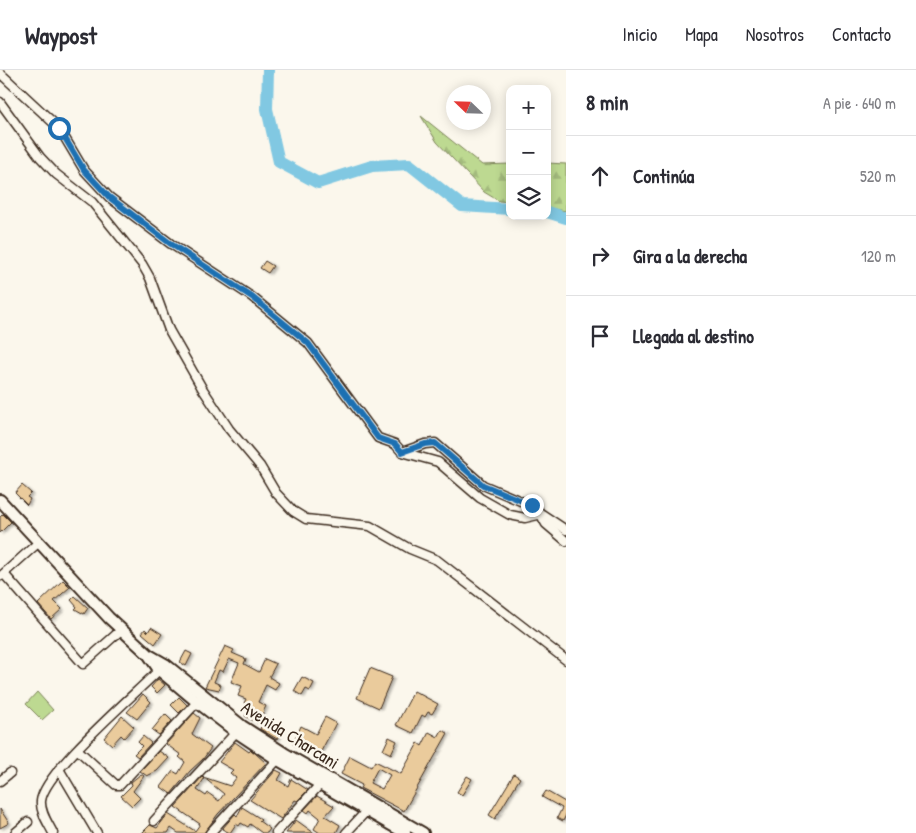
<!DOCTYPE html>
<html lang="es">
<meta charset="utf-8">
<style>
body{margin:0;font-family:"Patrick Hand",sans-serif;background:#f2f2f3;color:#2b2b33}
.controls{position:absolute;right:15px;top:15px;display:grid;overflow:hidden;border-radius:10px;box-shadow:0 2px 12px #0003}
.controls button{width:45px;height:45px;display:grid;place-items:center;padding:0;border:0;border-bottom:1px solid #e1e1e2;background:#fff;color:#2b2b33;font:25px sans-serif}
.compass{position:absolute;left:446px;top:15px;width:45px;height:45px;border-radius:50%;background:#fff;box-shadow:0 2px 12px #0003;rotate:293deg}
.stop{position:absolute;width:15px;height:15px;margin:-11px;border:4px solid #1f6fb2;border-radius:50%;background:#fff}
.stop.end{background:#1f6fb2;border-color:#fff;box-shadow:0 1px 5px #0008}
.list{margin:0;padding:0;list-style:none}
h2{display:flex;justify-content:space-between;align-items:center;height:65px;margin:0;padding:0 20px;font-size:21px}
h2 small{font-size:16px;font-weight:400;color:#7c7c81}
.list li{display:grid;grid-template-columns:32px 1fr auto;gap:15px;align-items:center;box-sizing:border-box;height:80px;padding:0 20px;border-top:1px solid #e1e1e2}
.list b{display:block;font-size:19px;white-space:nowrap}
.list em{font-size:16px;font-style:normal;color:#7c7c81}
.icon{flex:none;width:28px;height:28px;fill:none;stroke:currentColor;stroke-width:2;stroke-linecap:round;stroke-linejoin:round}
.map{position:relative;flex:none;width:566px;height:763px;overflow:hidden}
header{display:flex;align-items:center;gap:30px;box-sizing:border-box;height:70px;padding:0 25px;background:#fff;border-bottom:1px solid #e1e1e2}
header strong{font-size:24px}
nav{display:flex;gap:28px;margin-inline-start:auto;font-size:18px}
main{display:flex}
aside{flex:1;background:#fff}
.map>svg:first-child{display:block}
</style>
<header>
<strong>Waypost</strong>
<nav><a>Inicio</a><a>Mapa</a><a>Nosotros</a><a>Contacto</a></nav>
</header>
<main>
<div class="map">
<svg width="566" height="763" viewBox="0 0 566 763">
<defs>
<pattern id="forest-firs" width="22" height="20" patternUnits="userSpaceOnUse" patternTransform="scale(1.25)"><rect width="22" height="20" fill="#bdd991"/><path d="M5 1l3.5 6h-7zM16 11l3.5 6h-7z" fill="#a3ba7d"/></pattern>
<filter id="shadow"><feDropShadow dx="2.5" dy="1.5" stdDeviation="1" flood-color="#0004"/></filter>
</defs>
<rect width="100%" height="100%" fill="#fbf7ec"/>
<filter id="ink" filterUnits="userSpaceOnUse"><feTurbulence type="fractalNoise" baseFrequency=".02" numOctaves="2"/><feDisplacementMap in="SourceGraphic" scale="10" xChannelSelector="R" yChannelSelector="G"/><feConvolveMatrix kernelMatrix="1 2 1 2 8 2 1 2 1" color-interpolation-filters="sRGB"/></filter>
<g filter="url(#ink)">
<g fill="url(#forest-firs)" stroke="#7c8258">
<polygon points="421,46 482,95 510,94 510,132 499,131 484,122 437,72"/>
<polygon points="547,93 566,94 566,141 547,138"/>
</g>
<polygon fill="#bdd991" stroke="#7c8258" points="37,622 53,640 42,650 26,634"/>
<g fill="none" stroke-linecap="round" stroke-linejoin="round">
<g stroke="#81c8e2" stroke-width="12">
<polyline points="268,0 267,39 279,92 318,113 372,96 409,94 462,136 510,139"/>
<polyline points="547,142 566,148"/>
</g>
</g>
<g fill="#eacb9c" stroke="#3b2a1e" fill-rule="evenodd" filter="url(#shadow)">
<polygon points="265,191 273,196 268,203 260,198"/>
<polygon points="22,415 31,423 27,427 30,429 27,435 15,423"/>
<polygon points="3,444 11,452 0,463 0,447"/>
<polygon points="63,510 70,517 54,531 62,539 51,549 38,534"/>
<polygon points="75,526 88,538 84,544 75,539 77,537 71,530"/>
<polygon points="151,557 162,564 155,574 142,563 145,559 148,562"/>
<polygon points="225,576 234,580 232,583 246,589 244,594 259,602 265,589 276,594 269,607 279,613 275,620 266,615 258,632 266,636 258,653 245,646 250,636 244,633 246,629 238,626 242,616 231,612 239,593 229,589 223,602 219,600 214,612 221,615 219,620 205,617"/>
<polygon points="186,581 192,584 186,596 180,592"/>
<polygon points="370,598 392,607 379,638 357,628"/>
<polygon points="302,607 314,613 310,621 306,619 302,626 294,621"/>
<polygon points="158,609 165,615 157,623 151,617"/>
<polygon points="414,621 438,634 432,644 428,642 425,647 422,645 413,663 396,655"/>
<polygon points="143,624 151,632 137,649 127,642"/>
<polygon points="179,627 187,635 179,643 171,635"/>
<polygon points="194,643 200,648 192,664 211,678 203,689 190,701 171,724 161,717 173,701 178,704 185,692 179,687 181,685 166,674"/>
<polygon points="165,644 172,651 159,665 152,660"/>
<polygon points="122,646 134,657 124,668 121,665 112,675 104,668"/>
<polygon points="325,647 336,653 318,687 293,674 301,656 316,664"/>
<polygon points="263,653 275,660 278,655 283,658 277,669 260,659"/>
<path d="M442,660L448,663L404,741L360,718L362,715L341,704L350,686L371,697L375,691L401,704L418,673L422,676L429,662L438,667ZM378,698L390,705L382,719L370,713Z"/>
<polygon points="143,666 151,673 138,687 134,684 142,676 138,672"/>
<polygon points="389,667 397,671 391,684 383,680"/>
<polygon points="235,672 249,682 251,680 255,683 266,693 218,744 204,763 178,763 171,758 168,763 142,763 150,755 157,758 168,744 195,761 200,754 175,737 202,707 204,709 197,720 206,726 208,723 219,731 224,724 203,707 230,716 236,708 230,703 233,700 219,692"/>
<polygon points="159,681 169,688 157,701 147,706 140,701"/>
<polygon points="276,700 282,703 278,710 288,716 291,709 308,720 297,731 295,730 281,749 250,730"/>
<polygon points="141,704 144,706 133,721 140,728 132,736 121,726 132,715 131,712"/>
<polygon points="514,704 520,708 495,749 489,745"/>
<polygon points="467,706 472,709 462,725 457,722"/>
<polygon points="546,721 565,732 566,730 566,745 563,751 557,748 562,738 542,727"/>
<polygon points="317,726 334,736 325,746 340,755 336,763 320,763 314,759 320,748 310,740 308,743 304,740"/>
<polygon points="242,737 261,749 259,751 270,759 267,763 262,763 250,754 248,757 241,753 239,756 236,754 230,763 222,759 235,744 237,746"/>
<polygon points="0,739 9,753 0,758"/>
<polygon points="296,750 314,763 286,763"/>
</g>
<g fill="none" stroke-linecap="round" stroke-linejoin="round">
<defs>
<g id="minor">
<polyline points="0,3 59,58 84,100 109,127 171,174 252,227 308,273 378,368 395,374 402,382 438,392 480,428 510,445 525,448 542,444 566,460"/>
<polyline points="0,32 40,87 56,104 92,132 142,194 150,208 169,260 202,318 229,359 260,396 276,423 293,441 306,449 370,456 410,479 437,490 566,590"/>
<polyline points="405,381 425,374 435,373 483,415 537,438 546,454 566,471"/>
<polyline points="4,504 83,594 121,560"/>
<polyline points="1,506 39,472"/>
<polyline points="78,680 116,715 120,715 200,629"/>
<polyline points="59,699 97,763"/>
<polyline points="0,711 10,703"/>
<polyline points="154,751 239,659"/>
<polyline points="15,763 28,752"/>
<path d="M53,763C48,753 40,742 41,731C44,701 137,623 161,598"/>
<polyline points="210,763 281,686"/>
<polyline points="276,763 323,711"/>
<polyline points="346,763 370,737"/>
</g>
<g id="secondary">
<polyline points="0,430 109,548 148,584 159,600 197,632 236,662 278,690 405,763"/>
<polyline points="151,586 165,594 242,656 284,683 423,763"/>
</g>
</defs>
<use href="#minor" stroke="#3b2a1e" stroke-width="11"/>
<use href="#secondary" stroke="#3b2a1e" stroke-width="14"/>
<use href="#minor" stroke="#fbf7ec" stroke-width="8"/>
<use href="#secondary" stroke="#fbf7ec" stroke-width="10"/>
</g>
</g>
<g fill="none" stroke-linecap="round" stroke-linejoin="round" filter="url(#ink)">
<polyline stroke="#1f6fb2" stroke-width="6" points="59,58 84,100 109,127 171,174 252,227 308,273 378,368 395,374 402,382 425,374 435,373 483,415 532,435"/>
</g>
<g text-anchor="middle" stroke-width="5" stroke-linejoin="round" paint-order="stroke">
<g font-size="18" fill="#3b2a1e" stroke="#fbf7ec">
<text transform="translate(290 665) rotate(32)" y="6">Avenida Charcani</text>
</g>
</g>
</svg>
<div class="controls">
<button>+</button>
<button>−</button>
<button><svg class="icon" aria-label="layers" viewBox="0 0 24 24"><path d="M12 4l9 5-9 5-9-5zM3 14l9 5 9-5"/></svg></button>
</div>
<svg class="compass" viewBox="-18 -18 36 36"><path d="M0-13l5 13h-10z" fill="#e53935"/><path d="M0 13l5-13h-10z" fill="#7c7c81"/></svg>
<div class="stop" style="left:59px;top:58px"></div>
<div class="stop end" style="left:532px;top:435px"></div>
</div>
<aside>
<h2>8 min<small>A pie · 640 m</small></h2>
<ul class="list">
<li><svg class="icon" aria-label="ahead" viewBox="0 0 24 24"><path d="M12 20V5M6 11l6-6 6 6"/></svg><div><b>Continúa</b></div><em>520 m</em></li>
<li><svg class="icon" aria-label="right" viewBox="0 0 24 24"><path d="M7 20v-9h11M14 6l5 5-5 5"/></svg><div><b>Gira a la derecha</b></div><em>120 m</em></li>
<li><svg class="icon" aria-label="arrive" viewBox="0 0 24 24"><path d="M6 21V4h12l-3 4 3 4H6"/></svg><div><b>Llegada al destino</b></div></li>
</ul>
</aside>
</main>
